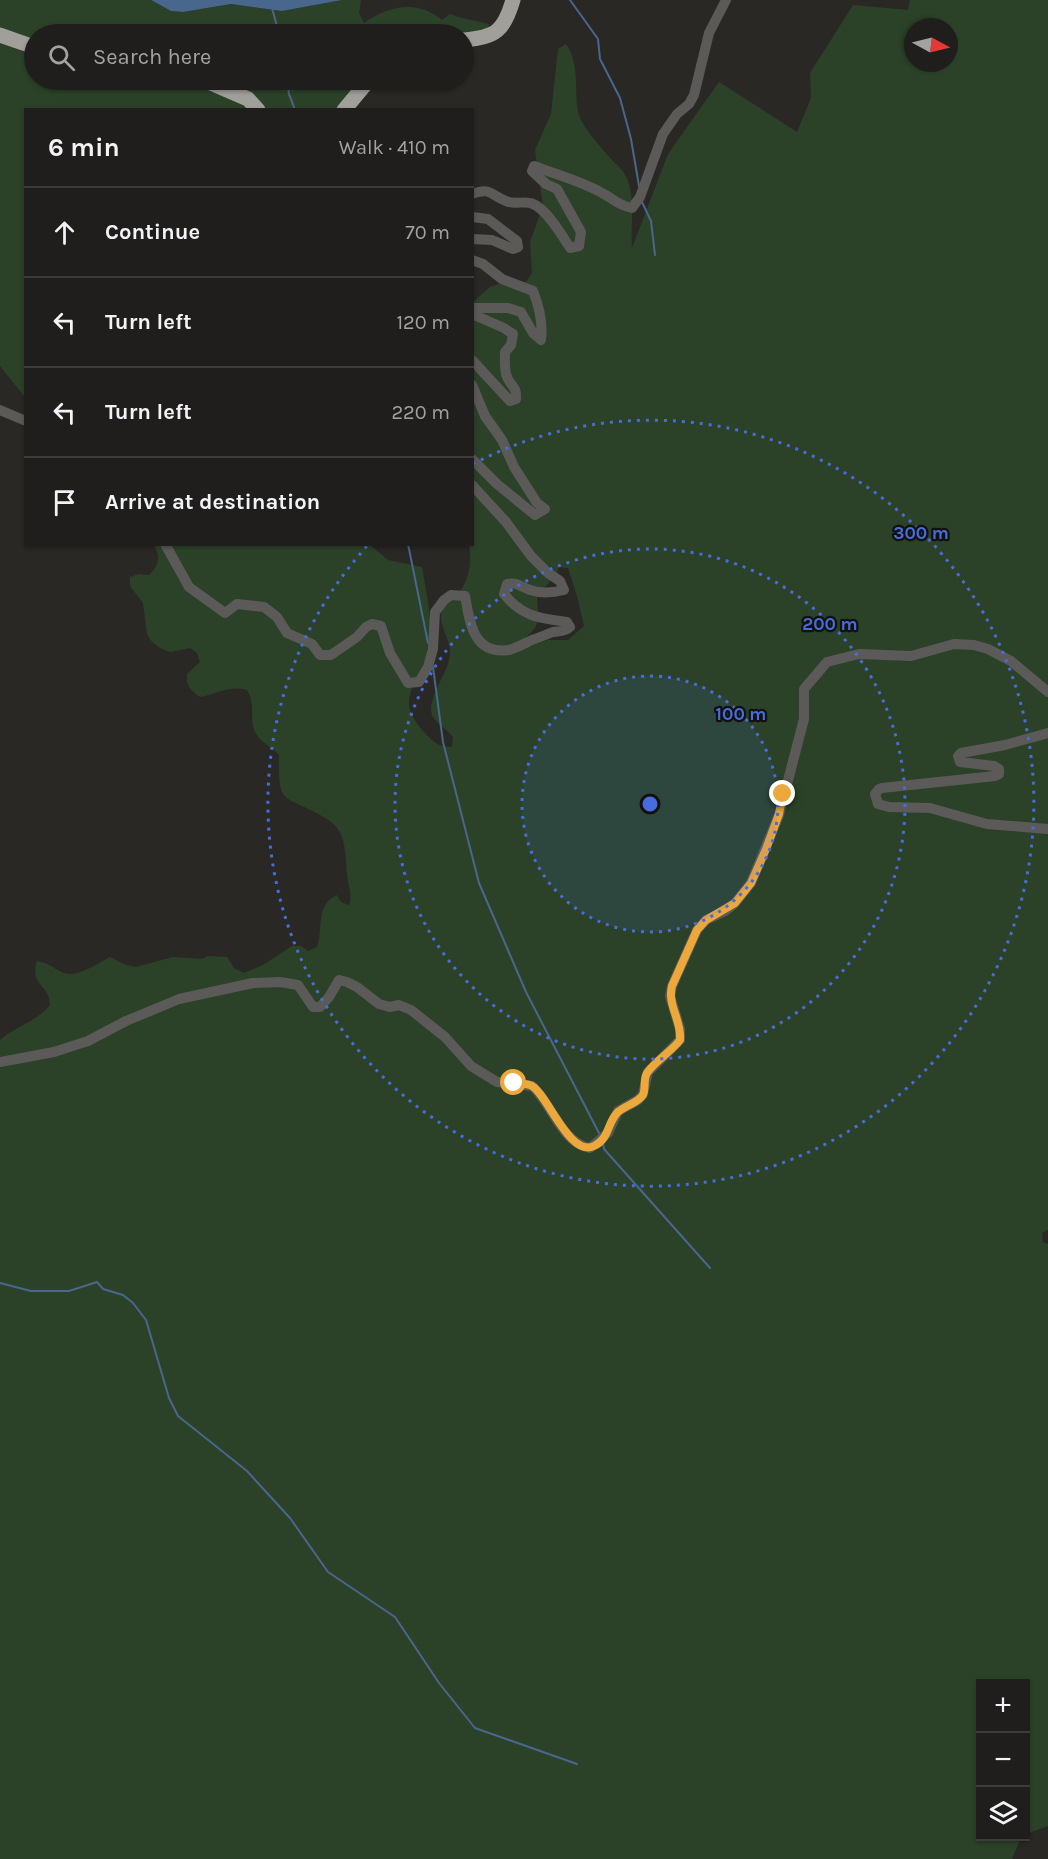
<!DOCTYPE html>
<meta charset="utf-8">
<style>
body{margin:0;font-family:Karla,sans-serif;background:#2d2b29;color:#f1f3f6}
.controls{position:absolute;right:18px;bottom:18px;display:grid;overflow:hidden;border-radius:0px;box-shadow:0 2px 4px #0004}
.controls button{width:54px;height:54px;display:grid;place-items:center;padding:0;border:0;border-bottom:2px solid #3d3c3b;background:#201e1c;color:#f1f3f6;font:30px sans-serif}
.compass{position:absolute;left:904px;top:18px;width:54px;height:54px;border-radius:50%;background:#201e1c;box-shadow:0 2px 4px #0004;rotate:97deg}
.stop{position:absolute;width:18px;height:18px;margin:-14px;border:4px solid #eda83c;border-radius:50%;background:#fff}
.stop.end{background:#eda83c;border-color:#fff;box-shadow:0 2px 6px #0008}
.list{margin:0;padding:0;list-style:none}
h2{display:flex;justify-content:space-between;align-items:center;height:78px;margin:0;padding:0 24px;font-size:26px}
h2 small{font-size:20px;font-weight:400;color:#a2a2a3}
.list li{display:grid;grid-template-columns:39px 1fr auto;gap:18px;align-items:center;box-sizing:border-box;height:90px;padding:0 24px;border-top:2px solid #3d3c3b}
.list b{display:block;font-size:22px;white-space:nowrap}
.list em{font-size:20px;font-style:normal;color:#a2a2a3}
.icon{flex:none;width:33px;height:33px;fill:none;stroke:currentColor;stroke-width:2;stroke-linecap:round;stroke-linejoin:round}
.map{position:relative;flex:none;width:1048px;height:1859px;overflow:hidden}
.search{position:absolute;background:#201e1c;box-shadow:0 2px 4px #0004;left:24px;top:24px;width:450px;height:66px;display:flex;align-items:center;gap:15px;box-sizing:border-box;padding:0 21px;border-radius:33px;color:#a2a2a3;font-size:22px}
.panel{position:absolute;background:#201e1c;box-shadow:0 2px 4px #0004;left:24px;top:108px;width:450px;height:438px;border-radius:0px}
.map>svg:first-child{display:block}
</style>
<div class="map">
<svg width="1048" height="1859" viewBox="0 0 1048 1859">
<rect width="100%" height="100%" fill="#2a2825"/>
<g fill="#2b4228" fill-rule="evenodd">
<path d="M0,0H151L171,11L183,12L231,4L282,11L342,0H361L359,13L364,23C390,5 418,0 442,20L450,14L458,17L489,24L488,30L464,34H34V46L0,31Z"/>
<path d="M910,0H1048V1230L1042,1233L1043,1242L1048,1244V1826L1026,1834V1684H980V1836L1021,1837L1012,1859H0V1040C16,1026 36,1022 50,1005C50,984 29,986 37,961C49,963 54,969 64,973C78,978 98,963 110,957L126,965L136,967L173,957L202,959L208,956L227,957L234,968L244,973L263,965L292,946H301L308,951L317,947C324,927 315,905 337,895L341,902L349,905C353,895 348,886 347,874C345,824 339,824 296,803C291,801 285,798 282,792C278,782 279,766 279,755C272,746 260,743 255,732C249,718 256,705 247,690C229,685 217,694 200,697C190,690 186,686 187,674L200,662L197,653L190,648L170,652L160,648L152,642L147,634L143,603L130,586V577L139,574L149,575C159,566 161,557 154,545H370L388,560L422,567C426,591 432,617 430,641C428,683 387,693 425,733C434,743 439,747 452,747L453,737C448,730 437,724 433,717C424,702 449,672 450,655C451,641 442,631 441,618C441,614 442,609 442,604C467,595 473,568 469,545L472,544L473,302L490,287L499,284H518L527,281L532,273L530,242L543,206L535,150L551,114L558,49L566,44C580,64 574,89 578,112C581,126 603,150 613,161C619,167 624,171 627,179C636,201 630,226 632,248L668,154L719,82L797,132L811,98L810,73L853,5L908,10ZM913,27H949V63H913ZM559,567L568,568L577,596L584,626L568,640H548L529,647L525,638C544,623 537,616 537,596L556,575Z"/>
<polygon points="0,42 34,57 34,80 180,80 235,99 250,109 26,110 25,397 0,366"/>
<polygon points="211,80 359,80 337,110 263,109"/>
</g>
<polygon fill="#49668c" points="151,0 342,0 282,11 231,4 183,12 171,11"/>
<g fill="none" stroke-linecap="round" stroke-linejoin="round">
<g stroke="#49668c" stroke-width="2">
<polyline points="570,0 598,39 600,59 620,98 631,139 639,186"/>
<polyline points="272,8 279,34"/>
<polyline points="287,80 289,94 295,110"/>
<polyline points="641,200 651,221 655,255"/>
<polyline points="408,544 428,643"/>
<polyline points="433,667 443,742 479,883 526,992 600,1135"/>
<polyline points="603,1143 604,1149 710,1268"/>
<polyline points="0,1283 31,1291 69,1291 97,1282 103,1289 123,1295 133,1303 146,1320 169,1398 178,1416 247,1471 290,1518 328,1572 395,1617 439,1683 475,1728 577,1764"/>
</g>
<g stroke="#5b5a58" stroke-width="10">
<path d="M472,194C492,187 490,195 506,201C514,205 522,201 530,203C545,206 562,235 570,248L579,246L581,232L557,189L546,184L532,171L534,166C557,175 581,181 602,193C616,200 615,204 632,208L640,197L663,134L677,114L689,104L694,95L709,33L726,0"/>
<polyline points="472,217 488,219 517,241 518,247 513,249 492,240 472,239"/>
<path d="M472,260L483,264L502,279L533,291C539,306 543,324 541,340L533,333L521,312L508,308H472"/>
<path d="M472,314L504,328L513,334L511,345L505,352C505,360 504,370 507,377C511,387 517,386 516,399L510,401L472,360"/>
<polyline points="472,385 485,416 502,440 514,467 537,503 545,509 535,515 497,484 472,459"/>
<polyline points="0,410 26,421"/>
<path d="M165,544L189,587L225,613L237,604L264,607L277,617L287,633L312,644L320,655H331L357,637L366,627L372,624L381,626L390,653L408,683L419,682L428,667L433,649L435,612L444,600L451,595L465,596C470,623 473,655 509,650C518,648 526,642 535,639C541,637 547,634 553,632C559,631 565,632 570,627L567,622C540,618 522,617 504,594L507,584C517,582 520,586 530,590C542,594 552,593 564,590L560,581L548,573L531,556L506,522L472,485"/>
<polyline points="1048,733 1005,745 961,753 958,756 960,762 994,766 999,769 999,774 995,776 882,788 879,789 875,794 878,804 889,807 930,808 987,824 1048,829"/>
<path d="M0,1062L54,1052L88,1041L126,1021L179,999L253,983L280,982L298,985L313,1007H320L329,997L339,980L347,982L357,987L379,1004L390,1007L399,1005L411,1010L445,1037L471,1066L497,1082L532,1086C551,1102 562,1144 590,1148L608,1133L618,1111L638,1100L643,1094L648,1072L680,1040V1029L670,996L672,986L697,930L706,920L725,911L735,903L751,883L779,815L804,719V689L827,662L859,654L911,656L954,644L974,645L988,649L1011,661L1048,692"/>
</g>
<g stroke="#a09f9a" stroke-width="15">
<polyline points="0,35 34,47"/>
<path d="M464,40C496,37 504,31 513,0"/>
<polyline points="204,80 248,99 258,110"/>
<polyline points="344,110 369,80"/>
</g>
</g>
<g fill="none" stroke-linecap="round" stroke-linejoin="round">
<path stroke="#eda83c" stroke-width="8" d="M514,1083C519,1084 527,1083 532,1086C547,1094 570,1158 594,1146C609,1139 607,1124 617,1113C623,1106 637,1104 643,1095C646,1088 643,1079 647,1073C654,1062 672,1051 680,1040C682,1021 667,1005 672,986L697,930L706,920L735,903L751,883L766,849L779,814L783,794"/>
</g>
<circle cx="650" cy="804" r="128" fill="#466ddb" fill-opacity=".12"/>
<g fill="none" stroke="#466ddb" stroke-width="3" stroke-dasharray="3 6">
<circle cx="650" cy="804" r="128"/>
<circle cx="650" cy="804" r="255"/>
<path d="M473 464A383 383 0 1 1 368 545"/>
</g>
<circle cx="650" cy="804" r="9" fill="#466ddb" stroke="#12110f" stroke-width="3"/>
<g font-size="18" text-anchor="middle" font-weight="bold" fill="#466ddb" stroke="#12110f" stroke-width="4.5" stroke-linejoin="round" paint-order="stroke">
<text x="921" y="539">300 m</text>
<text x="830" y="630">200 m</text>
<text x="741" y="720">100 m</text>
</g>
</svg>
<div class="controls">
<button>+</button>
<button>−</button>
<button><svg class="icon" aria-label="layers" viewBox="0 0 24 24"><path d="M12 4l9 5-9 5-9-5zM3 14l9 5 9-5"/></svg></button>
</div>
<svg class="compass" viewBox="-18 -18 36 36"><path d="M0-13l5 13h-10z" fill="#e53935"/><path d="M0 13l5-13h-10z" fill="#a2a2a3"/></svg>
<div class="stop" style="left:514px;top:1083px"></div>
<div class="stop end" style="left:783px;top:794px"></div>
<div class="search"><svg class="icon" aria-label="search" viewBox="0 0 24 24"><circle cx="10" cy="10" r="6"/><path d="M15 15l6 6"/></svg>Search here</div>
<section class="panel">
<h2>6 min<small>Walk · 410 m</small></h2>
<ul class="list">
<li><svg class="icon" aria-label="ahead" viewBox="0 0 24 24"><path d="M12 20V5M6 11l6-6 6 6"/></svg><div><b>Continue</b></div><em>70 m</em></li>
<li><svg class="icon" aria-label="left" viewBox="0 0 24 24"><path d="M17 20v-9H6M10 6l-5 5 5 5"/></svg><div><b>Turn left</b></div><em>120 m</em></li>
<li><svg class="icon" aria-label="left" viewBox="0 0 24 24"><path d="M17 20v-9H6M10 6l-5 5 5 5"/></svg><div><b>Turn left</b></div><em>220 m</em></li>
<li><svg class="icon" aria-label="arrive" viewBox="0 0 24 24"><path d="M6 21V4h12l-3 4 3 4H6"/></svg><div><b>Arrive at destination</b></div></li>
</ul>
</section>
</div>
